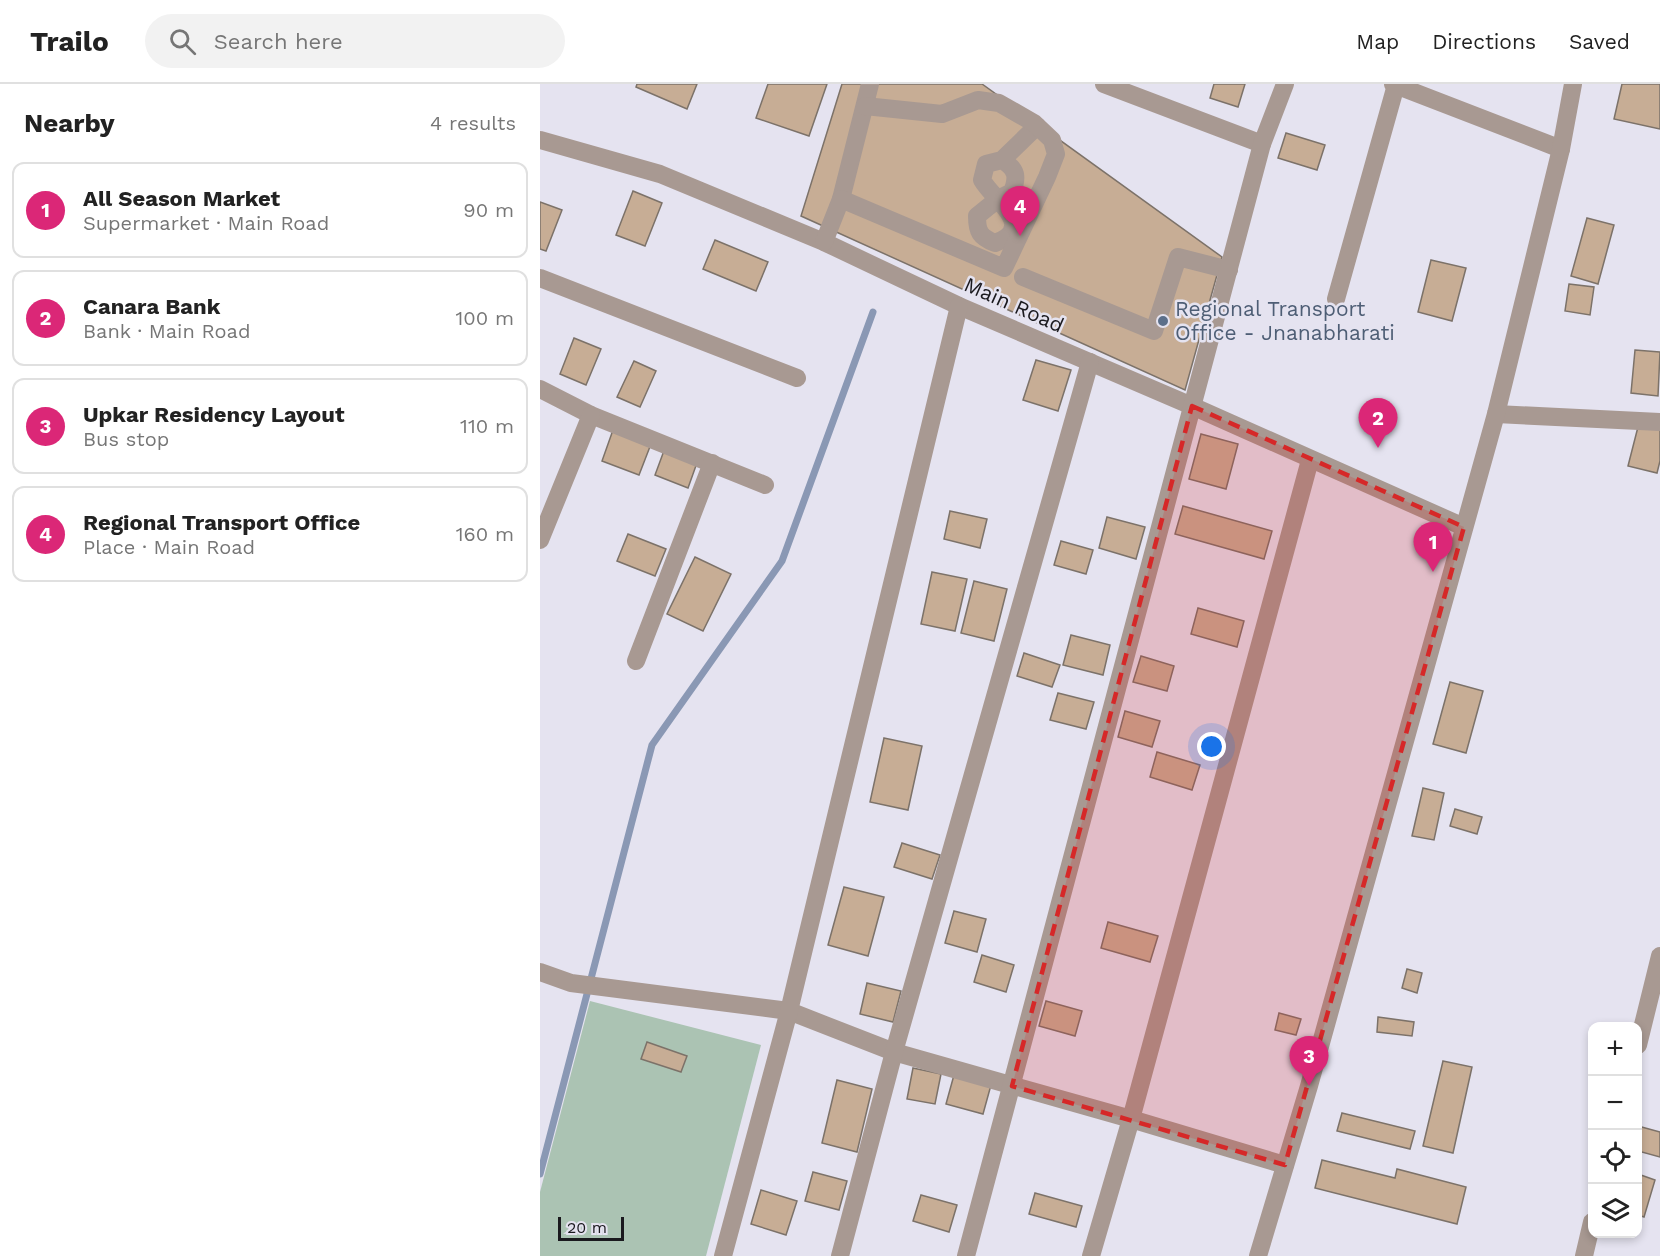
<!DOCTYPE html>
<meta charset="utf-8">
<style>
body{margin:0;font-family:"Work Sans",sans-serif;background:#f2f2f2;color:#222}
.controls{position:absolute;right:18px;bottom:18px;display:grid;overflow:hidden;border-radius:12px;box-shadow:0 3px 9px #0003}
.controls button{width:54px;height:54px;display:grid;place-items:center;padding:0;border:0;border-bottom:2px solid #e0e0e0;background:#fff;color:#222;font:30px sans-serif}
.scale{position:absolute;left:18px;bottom:15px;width:66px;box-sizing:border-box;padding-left:6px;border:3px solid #1a191e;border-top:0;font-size:16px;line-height:21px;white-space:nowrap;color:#1a191e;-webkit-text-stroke:4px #e5e3f0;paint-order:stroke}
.you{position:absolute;left:672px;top:663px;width:21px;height:21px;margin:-15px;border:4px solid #fff;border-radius:50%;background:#1a73e8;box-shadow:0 0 0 9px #1a73e833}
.badge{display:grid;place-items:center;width:39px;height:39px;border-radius:50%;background:#db2777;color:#fff;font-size:20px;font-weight:700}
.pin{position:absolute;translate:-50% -50px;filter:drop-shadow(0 2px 3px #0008)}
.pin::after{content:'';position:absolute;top:32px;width:21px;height:18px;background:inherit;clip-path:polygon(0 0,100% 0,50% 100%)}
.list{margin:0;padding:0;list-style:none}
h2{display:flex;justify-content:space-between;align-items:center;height:78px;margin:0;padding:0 24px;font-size:26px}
h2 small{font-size:20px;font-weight:400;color:#767676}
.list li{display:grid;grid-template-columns:39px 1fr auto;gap:18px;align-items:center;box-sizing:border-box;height:96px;margin:0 12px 12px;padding:0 12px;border:2px solid #e0e0e0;border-radius:12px}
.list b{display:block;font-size:22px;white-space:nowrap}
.list p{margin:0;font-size:20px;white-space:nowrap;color:#767676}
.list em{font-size:20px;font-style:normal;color:#767676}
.icon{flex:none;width:33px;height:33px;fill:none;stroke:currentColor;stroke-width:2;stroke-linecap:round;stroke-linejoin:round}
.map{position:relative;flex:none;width:1120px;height:1172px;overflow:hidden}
header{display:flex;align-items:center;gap:36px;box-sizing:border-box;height:84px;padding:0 30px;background:#fff;border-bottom:2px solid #e0e0e0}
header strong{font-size:28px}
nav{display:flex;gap:33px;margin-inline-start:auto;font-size:21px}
.search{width:420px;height:54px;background:#f2f2f2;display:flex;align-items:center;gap:15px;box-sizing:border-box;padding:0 21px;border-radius:33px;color:#767676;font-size:22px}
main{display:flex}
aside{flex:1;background:#fff}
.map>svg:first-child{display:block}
</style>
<header>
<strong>Trailo</strong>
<div class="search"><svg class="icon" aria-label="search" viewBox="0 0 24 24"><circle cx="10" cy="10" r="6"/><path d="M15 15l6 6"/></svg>Search here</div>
<nav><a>Map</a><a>Directions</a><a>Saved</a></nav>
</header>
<main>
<aside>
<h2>Nearby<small>4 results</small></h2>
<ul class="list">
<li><span class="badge">1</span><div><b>All Season Market</b><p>Supermarket · Main Road</p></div><em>90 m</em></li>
<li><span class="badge">2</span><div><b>Canara Bank</b><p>Bank · Main Road</p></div><em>100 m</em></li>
<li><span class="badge">3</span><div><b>Upkar Residency Layout</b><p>Bus stop</p></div><em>110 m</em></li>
<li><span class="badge">4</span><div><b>Regional Transport Office</b><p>Place · Main Road</p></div><em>160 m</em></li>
</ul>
</aside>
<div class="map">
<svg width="1120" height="1172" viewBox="0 0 1120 1172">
<rect width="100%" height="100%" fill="#e5e3f0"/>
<polygon fill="#abc3b3" points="50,917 221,961 166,1172 0,1172 0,1108"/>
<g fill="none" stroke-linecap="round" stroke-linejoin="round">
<polyline stroke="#8a98b4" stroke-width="7" points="0,1090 112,661 242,477 333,228"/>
</g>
<g fill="#c7ad95" stroke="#7c7269" stroke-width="1.5">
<polygon points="97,0 157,0 147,25 96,3"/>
<polygon points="228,0 287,0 269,52 216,34"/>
<polygon points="302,0 442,0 682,173 645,306 261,132"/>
<polygon points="674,0 705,0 698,23 670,14"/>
<polygon points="1082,0 1120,0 1120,45 1074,35"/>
<polygon points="746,49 785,61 777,86 738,74"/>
<polygon points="93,107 122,119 105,162 76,151"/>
<polygon points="0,118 22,126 6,167 0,165"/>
<polygon points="1047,134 1074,141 1058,200 1031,192"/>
<polygon points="175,156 228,178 216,207 163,185"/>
<polygon points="891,176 926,184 912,237 878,228"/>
<polygon points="1029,200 1054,203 1050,231 1025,227"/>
<polygon points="34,254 61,265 46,301 20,290"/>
<polygon points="1095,266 1120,268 1118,312 1091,309"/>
<polygon points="496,276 531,286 518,327 483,316"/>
<polygon points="94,277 116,287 100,323 77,313"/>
<polygon points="1099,339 1120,345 1120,377 1117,389 1088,382"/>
<polygon points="73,346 111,360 99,391 62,377"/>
<polygon points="661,350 698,360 686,405 649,395"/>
<polygon points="125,364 158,376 148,404 115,391"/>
<polygon points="643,422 732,447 724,475 635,450"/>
<polygon points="410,427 447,435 440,464 404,455"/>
<polygon points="567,433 605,443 596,475 559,464"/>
<polygon points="88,450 126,465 115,492 77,477"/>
<polygon points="521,457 553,466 546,490 514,481"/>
<polygon points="155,473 191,490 163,547 127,530"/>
<polygon points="392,488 427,495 415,547 381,540"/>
<polygon points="434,497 467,505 454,557 421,549"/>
<polygon points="658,524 704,537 697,563 651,550"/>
<polygon points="531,551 570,561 563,591 523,581"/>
<polygon points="484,569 520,581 512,603 477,592"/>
<polygon points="601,572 634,582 627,607 593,598"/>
<polygon points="910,598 943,607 926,669 893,660"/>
<polygon points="518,609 554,618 546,645 510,636"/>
<polygon points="585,627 620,637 612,663 578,653"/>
<polygon points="344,654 382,662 368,726 330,718"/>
<polygon points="617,668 660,681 652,706 610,693"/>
<polygon points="883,704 904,709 894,756 872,752"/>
<polygon points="915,725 942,733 937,750 910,742"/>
<polygon points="362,759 400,771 392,795 354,783"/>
<polygon points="304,803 344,813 328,872 288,861"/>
<polygon points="414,827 446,835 437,868 405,859"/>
<polygon points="568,838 618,852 610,878 561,864"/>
<polygon points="442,871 474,881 466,908 434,898"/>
<polygon points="867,885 882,889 877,909 862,904"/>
<polygon points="327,899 361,907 353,938 320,930"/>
<polygon points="506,917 542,927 535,952 499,942"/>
<polygon points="739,929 761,935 756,951 735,946"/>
<polygon points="838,933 874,938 872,952 837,948"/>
<polygon points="107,958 147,972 141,988 101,975"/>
<polygon points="903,977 932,983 913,1069 883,1062"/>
<polygon points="373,984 401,990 395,1020 367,1015"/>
<polygon points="414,991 451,1001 443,1030 406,1020"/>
<polygon points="297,996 332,1005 317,1068 282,1059"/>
<polygon points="802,1029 875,1047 870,1065 797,1047"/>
<polygon points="1098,1042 1120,1048 1120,1073 1098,1067"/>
<polygon points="782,1076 855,1094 857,1085 926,1103 917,1140 775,1104"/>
<polygon points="273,1088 307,1097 299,1126 265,1117"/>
<polygon points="1098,1090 1115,1096 1104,1133 1098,1131"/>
<polygon points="221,1106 257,1117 246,1151 211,1140"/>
<polygon points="495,1109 542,1122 536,1143 489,1130"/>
<polygon points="381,1111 417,1121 409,1148 373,1137"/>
</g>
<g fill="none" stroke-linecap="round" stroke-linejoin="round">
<g stroke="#a89992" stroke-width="18">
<polyline points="564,0 722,60"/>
<polyline points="853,0 1021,65"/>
<polyline points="0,56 120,90 284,158 419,222 652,322 924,443"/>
<path d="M462,76C477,85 478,93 472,108L458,115L437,132C437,148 440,153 455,159C498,143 453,116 442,96L446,80L462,76L497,42"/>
<polyline points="301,115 330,0"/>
<polyline points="284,158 301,115 464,184 507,93 516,70 512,56 494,39 459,19 438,16 402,30 325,22"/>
<polyline points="483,193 614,247 638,173 689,186"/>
<polyline points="0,194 257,294"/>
<polyline points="796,215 856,1"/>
<polyline points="0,305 51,331 225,401"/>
<polyline points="956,330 1120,338"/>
<polyline points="0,456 51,331"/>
<polyline points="96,577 172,379"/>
<polyline points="0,888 31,899 249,927 354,968 591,1035 745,1081"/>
<polyline points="1098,961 1120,872"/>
<polyline points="183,1172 249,927 419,222"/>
<polyline points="300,1172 354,968 550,278"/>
<polyline points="426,1172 722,60 745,0"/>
<polyline points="551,1172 591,1035 770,376"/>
<polyline points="718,1172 769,1002 956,330 1021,65 1033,0"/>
<polyline points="1044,1172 1052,1138"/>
</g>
</g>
<path fill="#d62828" fill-opacity="0.2" stroke="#d62828" stroke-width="4.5" stroke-dasharray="12 8" stroke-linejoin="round" d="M652,322L924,443L745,1081L472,1002Z"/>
<circle fill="#5c6f8a" stroke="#e5e3f0" stroke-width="2" cx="623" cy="237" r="6"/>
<g text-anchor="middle" stroke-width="5" stroke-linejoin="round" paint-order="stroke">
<g font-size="21" fill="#1a191e" stroke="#e5e3f0">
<text transform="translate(474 221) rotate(24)" y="7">Main Road</text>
</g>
<g font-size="21" fill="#4e5e75" stroke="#e5e3f0" text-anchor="start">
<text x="635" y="232">Regional Transport<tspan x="635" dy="24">Office - Jnanabharati</tspan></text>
</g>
</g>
</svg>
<div class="controls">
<button>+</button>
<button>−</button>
<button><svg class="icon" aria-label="locate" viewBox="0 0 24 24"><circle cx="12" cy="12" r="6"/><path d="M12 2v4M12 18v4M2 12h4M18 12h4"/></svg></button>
<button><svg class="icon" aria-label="layers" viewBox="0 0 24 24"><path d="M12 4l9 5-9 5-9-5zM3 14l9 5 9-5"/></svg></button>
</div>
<div class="scale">20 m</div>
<div class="you"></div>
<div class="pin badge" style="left:893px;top:488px">1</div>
<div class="pin badge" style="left:838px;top:364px">2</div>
<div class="pin badge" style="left:769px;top:1002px">3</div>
<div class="pin badge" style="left:480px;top:152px">4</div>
</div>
</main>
